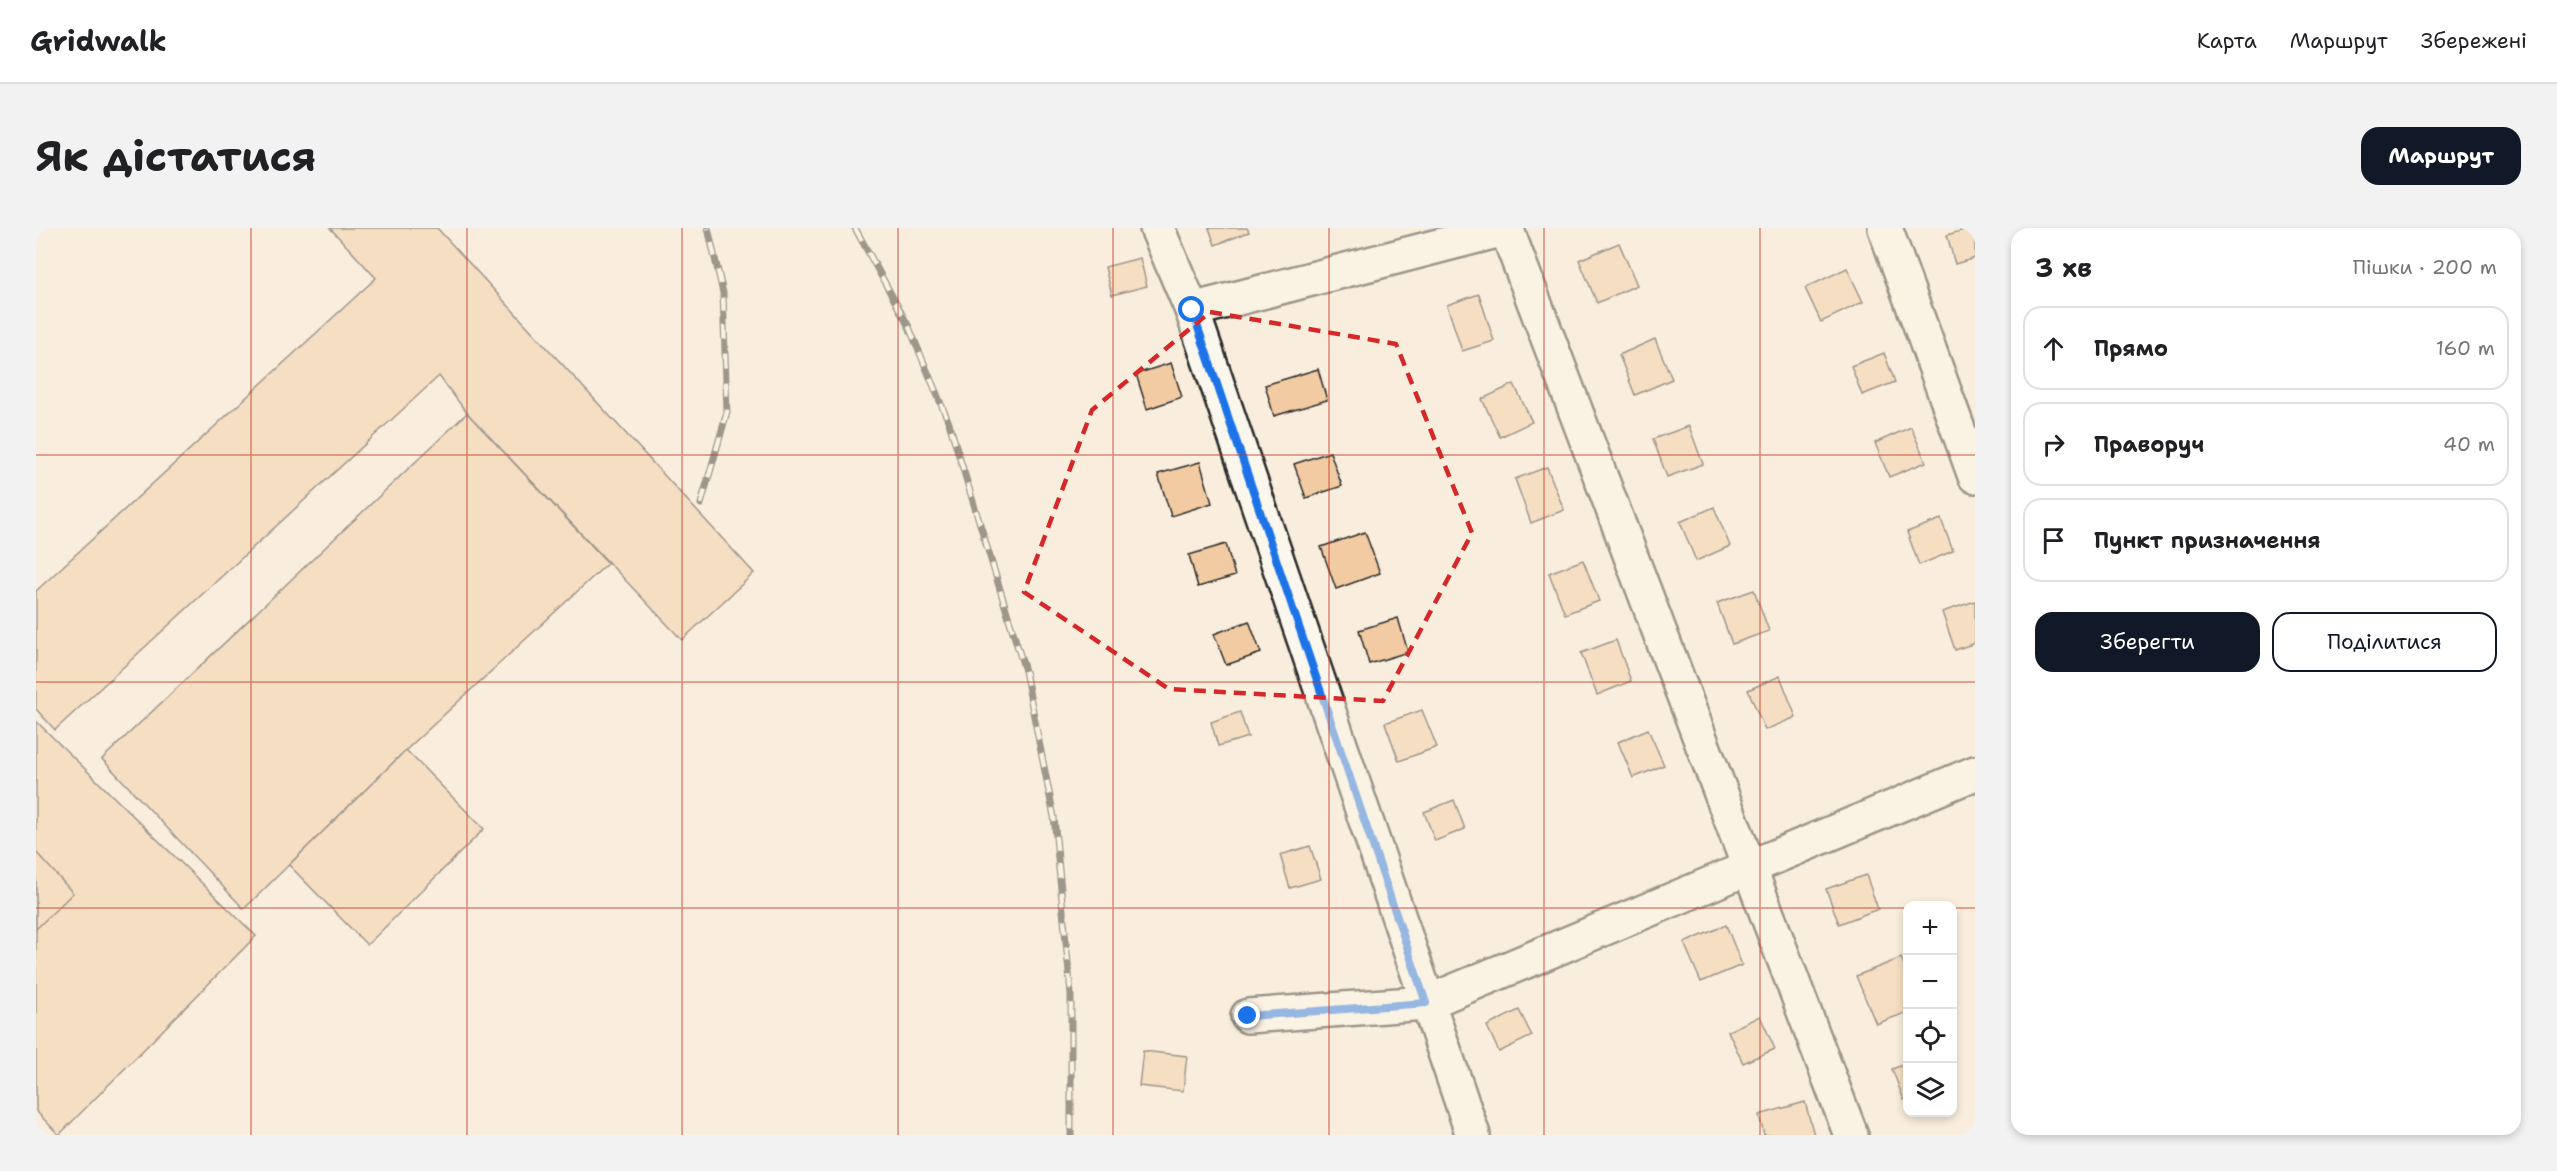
<!DOCTYPE html>
<html lang="uk">
<meta charset="utf-8">
<style>
body{margin:0;font-family:"Shantell Sans",sans-serif;background:#f2f2f2;color:#202124}
.controls{position:absolute;right:18px;bottom:18px;display:grid;overflow:hidden;border-radius:12px;box-shadow:0 3px 9px #0003}
.controls button{width:54px;height:54px;display:grid;place-items:center;padding:0;border:0;border-bottom:2px solid #e0e0e0;background:#fff;color:#202124;font:30px sans-serif}
.stop{position:absolute;width:18px;height:18px;margin:-14px;border:4px solid #1a73e8;border-radius:50%;background:#fff}
.stop.end{background:#1a73e8;border-color:#fff;box-shadow:0 2px 6px #0008}
.list{margin:0;padding:0;list-style:none}
h2{display:flex;justify-content:space-between;align-items:center;height:78px;margin:0;padding:0 24px;font-size:26px}
h2 small{font-size:20px;font-weight:400;color:#757577}
.list li{display:grid;grid-template-columns:39px 1fr auto;gap:18px;align-items:center;box-sizing:border-box;height:84px;margin:0 12px 12px;padding:0 12px;border:2px solid #e0e0e0;border-radius:18px}
.list b{display:block;font-size:22px;white-space:nowrap}
.list em{font-size:20px;font-style:normal;color:#757577}
.actions{display:flex;gap:12px;padding:18px 24px}
.actions a{flex:1;padding:14px 0;border:2px solid #111827;border-radius:18px;text-align:center;font-size:21px;color:#111827}
.actions .main{background:#111827;color:#fff}
.icon{flex:none;width:33px;height:33px;fill:none;stroke:currentColor;stroke-width:2;stroke-linecap:round;stroke-linejoin:round}
.map{position:relative;flex:none;width:1939px;height:907px;overflow:hidden;border-radius:18px}
header{display:flex;align-items:center;gap:36px;box-sizing:border-box;height:84px;padding:0 30px;background:#fff;border-bottom:2px solid #e0e0e0}
header strong{font-size:28px}
nav{display:flex;gap:33px;margin-inline-start:auto;font-size:21px}
.intro{display:flex;align-items:center;justify-content:space-between;box-sizing:border-box;height:144px;padding:0 36px}
h1{margin:0;font-size:42px}
.button{padding:15px 27px;border-radius:18px;background:#111827;color:#fff;font-size:21px;font-weight:700}
main{display:flex;gap:36px;padding:0 36px}
aside{flex:1;background:#fff;border-radius:18px;box-shadow:0 3px 9px #0003}
.map>svg:first-child{display:block}
</style>
<header>
<strong>Gridwalk</strong>
<nav><a>Карта</a><a>Маршрут</a><a>Збережені</a></nav>
</header>
<div class="intro"><h1>Як дістатися</h1><a class="button">Маршрут</a></div>
<main>
<div class="map">
<svg width="1939" height="907" viewBox="0 0 1939 907">
<rect width="100%" height="100%" fill="#f9eedd"/>
<filter id="ink" filterUnits="userSpaceOnUse"><feTurbulence type="fractalNoise" baseFrequency=".0167" numOctaves="2"/><feDisplacementMap in="SourceGraphic" scale="12" xChannelSelector="R" yChannelSelector="G"/><feConvolveMatrix kernelMatrix="1 2 1 2 8 2 1 2 1" color-interpolation-filters="sRGB"/></filter>
<g filter="url(#ink)">
<g fill="#f2cba2" stroke="#2b2b2b" stroke-width="1.5">
<polygon points="294,0 401,0 718,345 646,412 431,185 403,148 19,502 0,481 0,363 340,50"/>
<polygon points="1173,0 1211,0 1213,4 1179,17"/>
<polygon points="1934,0 1939,0 1939,30 1919,36 1911,7"/>
<polygon points="1583,15 1601,57 1561,75 1543,32"/>
<polygon points="1104,30 1111,58 1076,67 1069,39"/>
<polygon points="1811,40 1827,74 1785,94 1769,60"/>
<polygon points="1443,66 1458,113 1426,123 1411,77"/>
<polygon points="1619,111 1636,151 1599,167 1583,127"/>
<polygon points="1848,125 1859,154 1826,167 1815,138"/>
<polygon points="1135,135 1146,169 1111,181 1100,146"/>
<polygon points="1282,141 1291,172 1238,188 1229,157"/>
<polygon points="1478,156 1496,194 1464,209 1446,171"/>
<polygon points="431,185 572,335 370,522 208,681 66,531"/>
<polygon points="1653,198 1667,236 1631,249 1617,211"/>
<polygon points="1875,199 1890,234 1853,249 1839,215"/>
<polygon points="1294,224 1306,258 1270,270 1258,236"/>
<polygon points="1164,234 1176,275 1135,288 1122,246"/>
<polygon points="1511,239 1528,282 1495,295 1479,251"/>
<polygon points="1678,279 1694,318 1660,333 1644,294"/>
<polygon points="1905,291 1917,323 1883,337 1871,304"/>
<polygon points="1329,304 1344,345 1300,361 1285,319"/>
<polygon points="1190,316 1199,348 1162,359 1153,327"/>
<polygon points="1547,332 1563,373 1529,386 1513,345"/>
<polygon points="1718,362 1733,403 1696,416 1681,375"/>
<polygon points="1939,373 1939,415 1919,422 1906,384"/>
<polygon points="1362,390 1372,424 1333,436 1323,402"/>
<polygon points="1213,393 1225,425 1190,437 1178,406"/>
<polygon points="1580,412 1595,453 1561,467 1545,425"/>
<polygon points="1744,448 1760,489 1729,502 1712,462"/>
<polygon points="1386,482 1401,519 1363,533 1349,495"/>
<polygon points="1204,484 1212,509 1182,518 1175,494"/>
<polygon points="0,493 220,708 23,907 0,883"/>
<polygon points="1612,501 1628,537 1597,550 1582,514"/>
<polygon points="370,522 448,601 331,717 253,637"/>
<polygon points="1418,572 1429,601 1399,613 1388,584"/>
<polygon points="1274,618 1285,651 1254,660 1244,627"/>
<polygon points="0,624 37,665 0,701"/>
<polygon points="1830,647 1842,681 1803,696 1790,661"/>
<polygon points="1690,697 1706,737 1665,754 1648,715"/>
<polygon points="1865,730 1872,746 1872,784 1840,796 1820,748"/>
<polygon points="1483,782 1496,808 1463,824 1451,798"/>
<polygon points="1724,788 1739,821 1707,835 1692,803"/>
<polygon points="1107,823 1151,828 1147,863 1103,858"/>
<polygon points="1872,835 1872,870 1868,872 1856,841"/>
<polygon points="1769,874 1778,907 1728,907 1723,887"/>
</g>
<g fill="none" stroke-linecap="round" stroke-linejoin="round">
<defs>
<g id="minor">
<polyline points="1121,0 1156,82 1437,907"/>
<polyline points="1470,0 1815,907"/>
<polyline points="1849,0 1939,248"/>
<polyline points="1156,82 1472,0"/>
<polyline points="1212,788 1390,775 1939,545"/>
</g>
</defs>
<use href="#minor" stroke="#2b2b2b" stroke-width="38"/>
<use href="#minor" stroke="#fbf7ec" stroke-width="33"/>
<defs>
<g id="rail">
<polyline points="819,0 873,99 913,195 989,443 1018,589 1035,766 1035,907"/>
<polyline points="665,276 691,184 687,65 672,0"/>
</g>
</defs>
<use href="#rail" stroke="#2b2b2b" stroke-width="7"/>
<use href="#rail" stroke="#fbf7ec" stroke-width="4.5" stroke-dasharray="14" stroke-linecap="butt"/>
</g>
</g>
<g fill="none" stroke-linecap="round" stroke-linejoin="round" filter="url(#ink)">
<polyline stroke="#1a73e8" stroke-width="8" points="1156,82 1390,775 1212,788"/>
</g>
<path d="M0 0H1939V907H0ZM1174,84L1360,116L1436,305L1347,473L1133,461L988,364L1056,182Z" fill="#f9eedd" fill-opacity=".55" fill-rule="evenodd"/>
<path fill="none" stroke="#d62828" stroke-width="4.5" stroke-dasharray="12 8" stroke-linejoin="round" d="M1174,84L1360,116L1436,305L1347,473L1133,461L988,364L1056,182Z"/>
<path fill="none" stroke="#c8321e" stroke-width="1.5" stroke-opacity="0.55" d="M215,0V907M431,0V907M646,0V907M862,0V907M1077,0V907M1293,0V907M1508,0V907M1724,0V907M0,227H1939M0,454H1939M0,680H1872M1916,680H1939"/>
</svg>
<div class="controls">
<button>+</button>
<button>−</button>
<button><svg class="icon" aria-label="locate" viewBox="0 0 24 24"><circle cx="12" cy="12" r="6"/><path d="M12 2v4M12 18v4M2 12h4M18 12h4"/></svg></button>
<button><svg class="icon" aria-label="layers" viewBox="0 0 24 24"><path d="M12 4l9 5-9 5-9-5zM3 14l9 5 9-5"/></svg></button>
</div>
<div class="stop" style="left:1156px;top:82px"></div>
<div class="stop end" style="left:1212px;top:788px"></div>
</div>
<aside>
<h2>3 хв<small>Пішки · 200 m</small></h2>
<ul class="list">
<li><svg class="icon" aria-label="ahead" viewBox="0 0 24 24"><path d="M12 20V5M6 11l6-6 6 6"/></svg><div><b>Прямо</b></div><em>160 m</em></li>
<li><svg class="icon" aria-label="right" viewBox="0 0 24 24"><path d="M7 20v-9h11M14 6l5 5-5 5"/></svg><div><b>Праворуч</b></div><em>40 m</em></li>
<li><svg class="icon" aria-label="arrive" viewBox="0 0 24 24"><path d="M6 21V4h12l-3 4 3 4H6"/></svg><div><b>Пункт призначення</b></div></li>
</ul>
<div class="actions"><a class="main">Зберегти</a><a>Поділитися</a></div>
</aside>
</main>
